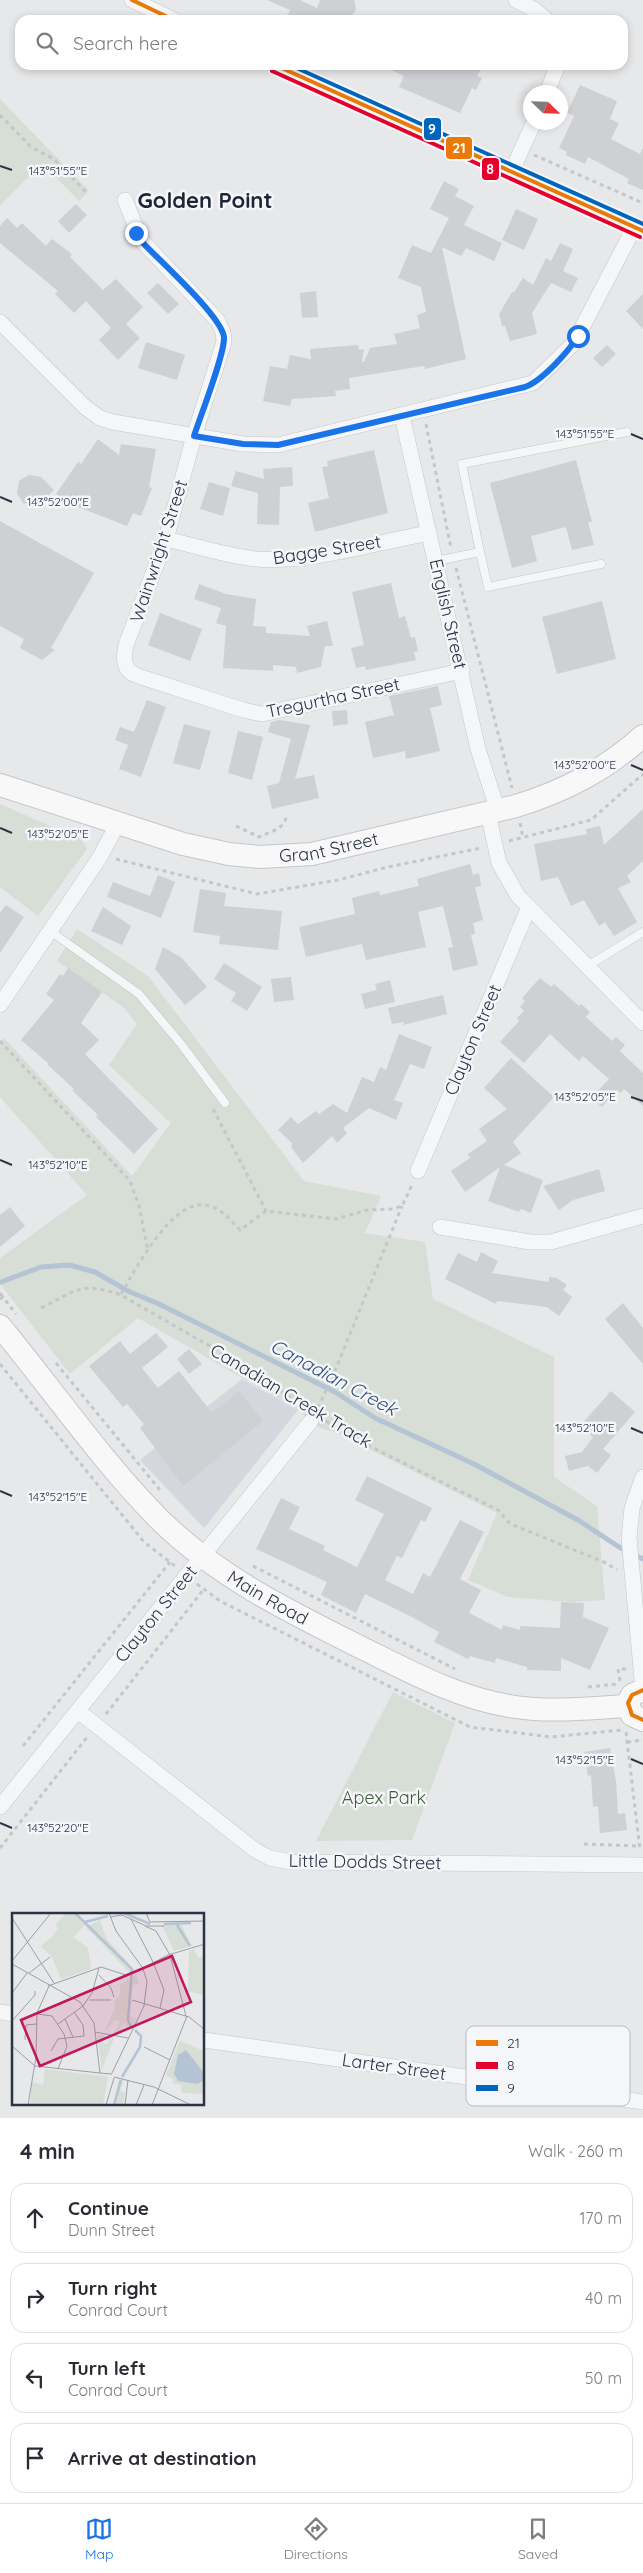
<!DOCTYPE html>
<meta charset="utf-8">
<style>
body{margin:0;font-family:Quicksand,sans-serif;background:#f7f7f7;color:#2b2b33}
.compass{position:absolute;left:523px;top:85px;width:45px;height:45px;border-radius:50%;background:#fff;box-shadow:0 2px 8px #0003;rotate:113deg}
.stop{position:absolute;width:15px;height:15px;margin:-11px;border:4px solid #1a73e8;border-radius:50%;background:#fff}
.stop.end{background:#1a73e8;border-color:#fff;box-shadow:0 1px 5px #0008}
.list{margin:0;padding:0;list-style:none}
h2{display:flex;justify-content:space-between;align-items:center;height:65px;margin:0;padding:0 20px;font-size:21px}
h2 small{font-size:16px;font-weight:400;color:#7c7c81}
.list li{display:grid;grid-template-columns:32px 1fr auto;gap:15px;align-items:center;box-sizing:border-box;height:70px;margin:0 10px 10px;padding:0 10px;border:1px solid #e1e1e2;border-radius:15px}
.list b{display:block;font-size:19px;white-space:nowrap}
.list p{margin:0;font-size:16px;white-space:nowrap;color:#7c7c81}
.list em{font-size:16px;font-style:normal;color:#7c7c81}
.icon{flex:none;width:28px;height:28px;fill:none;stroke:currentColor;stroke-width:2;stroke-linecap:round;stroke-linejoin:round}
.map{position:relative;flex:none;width:643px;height:2118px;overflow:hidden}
.search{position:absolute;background:#fff;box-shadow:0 2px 8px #0003;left:15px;right:15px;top:15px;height:55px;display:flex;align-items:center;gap:12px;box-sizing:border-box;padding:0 18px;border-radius:15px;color:#7c7c81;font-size:19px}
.sheet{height:385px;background:#fff}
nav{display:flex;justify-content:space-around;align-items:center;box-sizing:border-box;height:70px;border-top:1px solid #e1e1e2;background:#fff;font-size:14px;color:#7c7c81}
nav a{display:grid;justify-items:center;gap:2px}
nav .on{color:#1a73e8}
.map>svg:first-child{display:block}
</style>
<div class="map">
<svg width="643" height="2118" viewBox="0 0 643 2118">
<rect width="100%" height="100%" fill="#e6e8ea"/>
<polygon fill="#d4d7dd" points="242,1379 298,1410 204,1528 140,1460"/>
<g fill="#d6ded6">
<polygon points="0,99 89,191 79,201 42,163 0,206"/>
<polygon points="0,804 82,840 87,849 38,916 0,887"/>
<polygon points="77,929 148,976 304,1181 381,1196 365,1233 425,1242 433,1299 554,1357 554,1477 597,1506 605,1600 570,1602 508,1597 468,1580 497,1513 335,1432 320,1428 298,1410 138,1318 70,1374 0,1284 0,1258 87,1195 0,1097 0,1044 4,1038 132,1176 171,1123 109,1065 137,1024 123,1007 57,961"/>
<polygon points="393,1692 455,1723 412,1840 316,1841"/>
</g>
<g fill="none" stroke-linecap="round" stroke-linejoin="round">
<polyline stroke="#b4c4d5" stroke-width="5" points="1,1282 41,1267 69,1265 95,1272 128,1291 159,1304 335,1392 375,1418 474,1464 578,1520 619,1547 643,1559"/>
</g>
<g fill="#ced0d3">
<polygon points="267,0 300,0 317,8 320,0 354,0 356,9 350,20 286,20 290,10"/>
<polygon points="381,65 483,65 477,76 482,78 476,90 472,88 460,113 399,87 404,76"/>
<polygon points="580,85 617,101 610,119 619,123 611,139 640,154 643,148 643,190 627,183 629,179 588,157 585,164 566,155 567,152 559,148 574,116 567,113"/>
<polygon points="444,181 459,189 455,196 474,206 464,225 502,243 494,261 466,248 461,256 442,247 466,359 425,369 424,366 349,378 350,389 335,391 336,396 292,399 290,406 263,401 270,366 287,369 290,355 311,359 310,349 358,345 359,350 364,349 362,361 364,362 370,348 397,344 394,334 420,328 417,315 426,312 421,287 398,278 412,245 431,253 449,218 430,209"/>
<polygon points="76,204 87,215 69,233 58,221"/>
<polygon points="516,209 538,219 524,250 502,240"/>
<polygon points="7,218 17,228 22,223 46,246 52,239 72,254 70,257 103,290 116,279 143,307 126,324 140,338 118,360 99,340 111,328 86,301 74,313 55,294 58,291 0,243 0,226"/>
<polygon points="560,243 573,249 563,271 578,278 571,292 551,283 532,313 537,334 510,341 505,326 502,326 499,314 512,292 514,292 523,278 533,285 546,258 551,261"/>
<polygon points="158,283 179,304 168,314 147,293"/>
<polygon points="316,291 318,317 302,318 300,293"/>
<polygon points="643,294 643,329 626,311"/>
<polygon points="146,342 185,355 177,380 138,368"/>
<polygon points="607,345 616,354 602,367 593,358"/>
<polygon points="98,439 119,455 121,444 156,449 149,487 152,488 141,516 133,513 127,526 73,505 56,494 78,462 81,464"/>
<polygon points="374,450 388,513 315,532 308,503 329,498 322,467 328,466 327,461"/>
<polygon points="576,460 592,522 588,522 594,545 572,550 566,527 531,536 537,561 512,568 490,483"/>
<polygon points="292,467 293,486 280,487 279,525 257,524 258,493 231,486 236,471 264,479 263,469"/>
<polygon points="29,475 41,477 54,490 41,503 35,506 23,503 17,493 19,481"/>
<polygon points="209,482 230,488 223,516 200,509"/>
<polygon points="0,521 94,573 51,648 55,650 42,660 20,648 24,639 0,626"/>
<polygon points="391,583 399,618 405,616 411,638 415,637 418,651 414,652 416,660 366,670 365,666 356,668 351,648 364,645 352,592"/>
<polygon points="199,584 226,594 256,599 253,626 266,627 266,633 310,636 307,626 327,621 333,646 325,646 321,667 297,673 296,667 273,665 273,671 223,668 226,626 216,623 221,608 194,599"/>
<polygon points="602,601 616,659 557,674 542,617"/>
<polygon points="160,613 202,629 190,661 148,645"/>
<polygon points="438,686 442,705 430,708 440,751 406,759 405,751 373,758 365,722 394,715 389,696"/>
<polygon points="147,700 166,707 141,777 119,769 128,745 115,740 120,727 134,732"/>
<polygon points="347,710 348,724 333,726 332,711"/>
<polygon points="280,720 310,725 295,779 314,775 319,798 272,809 267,786 279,783 291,739 268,732 271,722"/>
<polygon points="184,724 211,731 200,770 173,763"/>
<polygon points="238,731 263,737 252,780 228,773"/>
<polygon points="643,809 643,861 627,876 631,882 618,888 637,922 614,936 605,922 599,926 584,900 571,906 558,877 541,881 534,844 587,834 586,829 600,826 604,845"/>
<polygon points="470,864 473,875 479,873 481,886 475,887 483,920 473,923 475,934 471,935 478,965 453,971 448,948 453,947 443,906 418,912 426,947 366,960 362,944 306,957 299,927 355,914 352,898 379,891 380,895 419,886 417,879"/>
<polygon points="158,875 175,882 161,918 107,897 113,882 150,896"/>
<polygon points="200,889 226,893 224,906 282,911 278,950 219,944 220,936 193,932"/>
<polygon points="6,905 24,917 0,953 0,913"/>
<polygon points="103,907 131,926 122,945 91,931"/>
<polygon points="163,947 182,958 207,987 185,1005 155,969"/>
<polygon points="224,963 262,987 247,1011 231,1001 236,993 214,979"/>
<polygon points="68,968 102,992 81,1023 99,1040 85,1054 158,1129 134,1154 96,1117 98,1115 72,1090 74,1089 47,1064 48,1063 21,1040 54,1000 46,994 60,974 63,976"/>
<polygon points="291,977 294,1000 274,1002 271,979"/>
<polygon points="540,978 551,987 554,984 579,1006 581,1004 590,1012 586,1017 612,1041 616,1037 625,1045 620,1051 643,1073 643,1106 624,1089 621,1093 617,1090 602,1107 591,1098 609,1079 583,1056 579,1061 550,1034 524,1063 500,1042 519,1021 517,1018 524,1011 520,1007 525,1001 522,998"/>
<polygon points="390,980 395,1002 365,1009 361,994 377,990 375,984"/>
<polygon points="443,995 447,1014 403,1025 404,1022 392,1024 388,1008"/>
<polygon points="399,1034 432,1047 424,1069 410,1064 394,1100 403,1103 396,1120 369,1108 343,1128 347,1133 337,1143 332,1136 303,1163 291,1147 292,1143 278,1130 291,1117 298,1124 316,1111 319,1114 333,1104 347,1113 362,1077 374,1082 380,1067 386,1070"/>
<polygon points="511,1058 554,1097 513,1142 521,1153 504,1165 543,1180 531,1213 521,1209 519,1212 488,1201 500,1167 465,1192 451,1171 470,1158 468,1154 487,1141 479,1129 507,1109 484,1088"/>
<polygon points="599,1169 605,1191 573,1200 559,1210 543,1186"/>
<polygon points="10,1207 25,1226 0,1247 0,1215"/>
<polygon points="481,1252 498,1261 492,1273 549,1282 549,1277 557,1278 567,1285 563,1290 572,1297 559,1316 547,1307 497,1301 496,1304 445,1279 458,1253 477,1262"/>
<polygon points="623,1303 643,1328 643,1364 605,1319"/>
<polygon points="156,1333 168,1347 142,1368 158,1388 179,1371 212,1413 239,1391 263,1421 183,1486 140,1428 144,1424 127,1404 123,1407 89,1366 120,1341 130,1354"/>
<polygon points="189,1349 202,1364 189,1374 177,1359"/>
<polygon points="611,1391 635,1412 603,1449 611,1455 597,1473 588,1466 569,1471 565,1456 582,1452 593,1437 580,1426"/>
<polygon points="367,1476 432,1508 425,1522 421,1520 402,1558 397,1556 385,1580 413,1594 423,1573 430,1577 460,1520 484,1532 460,1579 481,1590 469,1613 502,1630 503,1625 520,1630 520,1626 560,1628 561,1602 584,1603 583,1617 609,1628 590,1670 561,1658 561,1671 527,1670 527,1667 496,1658 495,1663 470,1656 468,1659 434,1642 439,1632 410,1616 365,1594 356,1613 321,1595 327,1582 256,1549 281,1498 300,1507 289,1529 325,1546 323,1550 357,1567 384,1514 355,1500"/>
<polygon points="610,1748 616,1781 618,1814 625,1813 627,1830 600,1833 598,1806 593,1807 591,1775 588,1776 584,1752"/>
</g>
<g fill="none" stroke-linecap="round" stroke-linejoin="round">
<defs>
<g id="service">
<polyline points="480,552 488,587 601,564"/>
<polyline points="436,561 480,552 462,464 627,432"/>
<polyline points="50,931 139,994 181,1044 225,1103"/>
<polyline points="586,967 643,932"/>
</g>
<g id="minor">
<polyline points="132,0 174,20"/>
<polyline points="516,0 535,10 547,20"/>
<polyline points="275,65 643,231"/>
<polyline points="547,92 558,65"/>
<polyline points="512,171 534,122"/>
<path d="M125,200L141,240L218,321L223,332L224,342L194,436L166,539L126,645C123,659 123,671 138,676L243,710L262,714L462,671"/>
<polyline points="0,322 85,407 100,418 113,422 243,444 278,445 533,383 574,343 635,226"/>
<polyline points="402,416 478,749 498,811"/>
<path d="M166,539C196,546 226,556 256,559C313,563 373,543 429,533"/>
<polyline points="488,813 499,863 518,896 643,1023"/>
<polyline points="0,1005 100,857 118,823"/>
<polyline points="418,1171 528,909"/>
<polyline points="440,1227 530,1242 551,1242 643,1216"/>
<polyline points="643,1690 629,1538 632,1508 643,1477"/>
<polyline points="78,1711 255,1850 270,1858 292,1862 643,1865"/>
<polyline points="0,1807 311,1421"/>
<polyline points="0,2012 14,2014"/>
<polyline points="204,2040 643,2102"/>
</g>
<g id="secondary">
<path id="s1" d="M0,785L183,844L229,854L260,857L312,854L516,806C565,791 605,770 643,736"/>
<path id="s2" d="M0,1326C52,1389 103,1463 160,1520C217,1576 288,1611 358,1646C407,1670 455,1697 509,1706C550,1713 588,1708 628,1706"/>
<polyline points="643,1690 632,1695 628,1703 632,1715 643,1720"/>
</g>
</defs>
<use href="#service" stroke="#c4c6c8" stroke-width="9"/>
<use href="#minor" stroke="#c4c6c8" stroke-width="16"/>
<use href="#secondary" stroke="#c4c6c8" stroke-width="24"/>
<g stroke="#c5c6ca" stroke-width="3" stroke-dasharray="4 4" stroke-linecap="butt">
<polyline points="0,115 31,147 54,159 88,194"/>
<polyline points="534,155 643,203"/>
<polyline points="426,424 451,548"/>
<polyline points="456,568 512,788"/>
<polyline points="520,823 523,838"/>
<path d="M236,826L259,837C269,832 285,829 286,817"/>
<polyline points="509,841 591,820 643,774"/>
<polyline points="116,859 257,894 338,880 388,867 481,848"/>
<polyline points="0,1041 130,1181 139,1206 148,1251"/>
<polyline points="213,1109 266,1211"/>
<polyline points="0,1293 3,1297"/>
<path d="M121,1294C136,1269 172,1199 206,1205C221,1208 231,1220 240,1230L266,1211L336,1219L367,1210L393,1209L402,1206L412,1185"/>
<polyline points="0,1299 3,1297 16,1314"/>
<path d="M41,1308C77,1290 81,1281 121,1295L246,1367L306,1408"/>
<polyline points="56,1363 160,1490"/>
<polyline points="0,1364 144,1542 175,1566"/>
<polyline points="318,1408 337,1366 402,1206"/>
<polyline points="326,1421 351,1437 500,1511 505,1519 511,1524 606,1563 617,1570"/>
<polyline points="253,1566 455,1669"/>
<polyline points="197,1584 220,1601 470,1727 551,1737 622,1730"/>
<polyline points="620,1681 618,1669 627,1669"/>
<polyline points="588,1687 617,1684"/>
<polyline points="106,1714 204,1589"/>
<polyline points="626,1732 640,1850"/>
<polyline points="627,1742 643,1740"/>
<polyline points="23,1746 170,1562"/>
<polyline points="584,1844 639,1846"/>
<polyline points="0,1848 88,1736"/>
</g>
<use href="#service" stroke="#f5f6f7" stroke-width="8"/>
<use href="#minor" stroke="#f5f6f7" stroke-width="15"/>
<use href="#secondary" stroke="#f8f8f8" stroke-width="22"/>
<defs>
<g id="bus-1">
<polyline points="132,0 174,20"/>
<polyline points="275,65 643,231"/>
<polyline points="643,1690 632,1695 628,1703 632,1715 643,1720"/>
</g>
<polyline id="bus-2" points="272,71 640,237"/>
<polyline id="bus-3" points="290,65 643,224"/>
</defs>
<use href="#bus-1" stroke="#f4f6f9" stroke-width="8"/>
<use href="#bus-2" stroke="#f4f6f9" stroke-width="8"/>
<use href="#bus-3" stroke="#f4f6f9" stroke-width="8"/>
<use href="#bus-1" stroke="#ea7a07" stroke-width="4"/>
<use href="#bus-2" stroke="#e4002b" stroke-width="4"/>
<use href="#bus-3" stroke="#0065bd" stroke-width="4"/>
</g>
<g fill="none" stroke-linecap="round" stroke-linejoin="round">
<path stroke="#1a73e8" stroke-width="6" d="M136,233L144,244C161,262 221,316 224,337C225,354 200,417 194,436L243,444L278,445L525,387C542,381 569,351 578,336"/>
</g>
<path fill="none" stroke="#2b3445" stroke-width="2" d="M0,166L12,170M631,434L643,439M0,497L12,502M631,765L643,770M0,828L12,833M631,1097L643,1101M0,1160L12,1165M631,1428L643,1433M0,1491L12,1496M631,1759L643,1764M0,1823L12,1828"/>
<g text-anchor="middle" stroke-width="5" stroke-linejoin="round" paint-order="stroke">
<g font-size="18" fill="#2b3445" stroke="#f4f6f9">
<text transform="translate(327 550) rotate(-9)" y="6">Bagge Street</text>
<text transform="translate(159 551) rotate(-72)" y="6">Wainwright Street</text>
<text transform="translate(448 614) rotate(77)" y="6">English Street</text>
<text transform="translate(333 698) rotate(-12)" y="6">Tregurtha Street</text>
<text dy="6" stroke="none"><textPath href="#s1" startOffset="340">Grant Street</textPath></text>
<text transform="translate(473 1040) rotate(-67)" y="6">Clayton Street</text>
<text transform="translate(291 1396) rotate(31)" y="6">Canadian Creek Track</text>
<text dy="6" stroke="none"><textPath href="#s2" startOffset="385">Main Road</textPath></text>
<text transform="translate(156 1614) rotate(-51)" y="6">Clayton Street</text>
<text transform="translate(365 1862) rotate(1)" y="6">Little Dodds Street</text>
<text transform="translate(394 2067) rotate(8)" y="6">Larter Street</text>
</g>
<g font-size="18" fill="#3f6138" stroke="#f4f6f9">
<text x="384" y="1804">Apex Park</text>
</g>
<g font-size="19" font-style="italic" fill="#34527a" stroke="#f4f6f9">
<text transform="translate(334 1377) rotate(28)" y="7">Canadian Creek</text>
</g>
<g font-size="22" font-weight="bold" fill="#1d2536" stroke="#f4f6f9">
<text x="205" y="208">Golden Point</text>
</g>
</g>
<g transform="translate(12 1913)">
<rect width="192" height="192" fill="#e6e8ea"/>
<path d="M54,0H69L65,4L73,12L61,24L76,35L79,56L49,66L40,44L29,33L42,22L46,15L43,12ZM88,7L94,25L122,57L118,60L74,14ZM169,11L180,33L162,38L150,12ZM182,36L186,45L192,43V82L176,78L177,38ZM124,61L127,71L121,72L118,103L124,106L121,112L119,115L111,110L105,122L102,121L108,108L103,107L92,119L103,95L102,89L108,82V72ZM85,121L92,122L90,130L95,131L98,123L102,125L90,156ZM168,128L192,138V181L170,180L169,172L160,170L161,166L154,162ZM33,156L96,164L91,192H18L20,169L31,172ZM107,166L111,168L108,178L113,180L111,192H101Z" fill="#d6ded6"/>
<path d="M174,137L192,160L191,168L185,171L166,168L162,161L166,142Z" fill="#b4c4d5"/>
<path fill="none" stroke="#b4c4d5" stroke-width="2.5" d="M63,0L120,56L116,107L119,114M112,0L138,11M73,9L96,3M152,11L179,10M165,12L178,33M110,164L128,134L129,123L123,117M102,192L109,167"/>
<path fill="none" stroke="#9ba0a8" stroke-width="1" d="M97,0L104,18L130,54M134,0L138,9L193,8M98,4L110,2L134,13H152M0,5L42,70M119,6L141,49M133,13L144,18L158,42L174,103M0,48L39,0M141,49L152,77L148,95M0,51L68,89L82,110L88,160L100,161M131,55L156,42L193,31M17,60L38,44M87,62L99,75L102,84M36,73L89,54L114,62L129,56M0,80L15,60M77,87H99M120,87L177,104L193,117M71,93L80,80L87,55M25,101L40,103L52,121L55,133L46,156M53,106L61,124M0,108L23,82V78M46,111L71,93M83,119L116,125M13,127L14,112L25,111M0,133L23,153L88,160M132,134L158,147M39,138L46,126L72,123L71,112L62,99M100,160L132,93L135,68L131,56M102,164L142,174L179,192M16,192L24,144L25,100L37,73M94,192L102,165M113,192L116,167M124,192L132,172M140,192L175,103"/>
<path fill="#c2185b" fill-opacity="0.15" stroke="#c2185b" stroke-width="2.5" d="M160,43L179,89L28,153L9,107Z"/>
<rect width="192" height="192" fill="none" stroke="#2b3445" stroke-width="2.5"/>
</g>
<rect x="466" y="2026" width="164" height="80" rx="8" fill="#f4f6f9" stroke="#b8bcc3" stroke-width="1"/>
<rect x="476" y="2040" width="22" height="6" fill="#ea7a07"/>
<rect x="476" y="2062" width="22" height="7" fill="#e4002b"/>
<rect x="476" y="2085" width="22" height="6" fill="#0065bd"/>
<g font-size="14" fill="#2b3445">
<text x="507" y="2048">21</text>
<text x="507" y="2070">8</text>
<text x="507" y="2093">9</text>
</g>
<g font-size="12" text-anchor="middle" fill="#2b3445" stroke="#f4f6f9" stroke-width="5" stroke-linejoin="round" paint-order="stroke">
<text x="58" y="175">143°51'55"E</text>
<text x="585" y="438">143°51'55"E</text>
<text x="58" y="506">143°52'00"E</text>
<text x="585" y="769">143°52'00"E</text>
<text x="58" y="838">143°52'05"E</text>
<text x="585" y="1101">143°52'05"E</text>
<text x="58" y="1169">143°52'10"E</text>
<text x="585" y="1432">143°52'10"E</text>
<text x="58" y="1501">143°52'15"E</text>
<text x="585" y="1764">143°52'15"E</text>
<text x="58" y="1832">143°52'20"E</text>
</g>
<g stroke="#f4f6f9" stroke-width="2">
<rect x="423" y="117" width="19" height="24" rx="5" fill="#0065bd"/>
<rect x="445" y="136" width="28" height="24" rx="5" fill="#ea7a07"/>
<rect x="481" y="157" width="19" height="24" rx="5" fill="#e4002b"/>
</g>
<g font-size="14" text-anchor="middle" font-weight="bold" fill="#fff">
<text x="432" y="134">9</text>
<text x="459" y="153">21</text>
<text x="490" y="174">8</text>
</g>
</svg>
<svg class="compass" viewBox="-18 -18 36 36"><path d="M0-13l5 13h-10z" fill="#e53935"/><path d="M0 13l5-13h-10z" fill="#7c7c81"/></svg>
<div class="stop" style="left:578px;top:336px"></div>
<div class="stop end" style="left:136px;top:233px"></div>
<div class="search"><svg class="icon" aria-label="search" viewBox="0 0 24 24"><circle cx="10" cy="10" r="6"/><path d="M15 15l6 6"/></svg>Search here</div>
</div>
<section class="sheet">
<h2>4 min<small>Walk · 260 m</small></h2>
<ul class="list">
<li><svg class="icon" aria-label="ahead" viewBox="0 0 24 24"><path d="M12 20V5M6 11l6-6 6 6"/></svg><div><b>Continue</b><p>Dunn Street</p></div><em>170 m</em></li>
<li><svg class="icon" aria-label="right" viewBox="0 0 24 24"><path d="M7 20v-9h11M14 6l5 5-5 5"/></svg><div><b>Turn right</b><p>Conrad Court</p></div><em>40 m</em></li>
<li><svg class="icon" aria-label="left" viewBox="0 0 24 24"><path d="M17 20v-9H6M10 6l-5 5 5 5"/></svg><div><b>Turn left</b><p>Conrad Court</p></div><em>50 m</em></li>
<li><svg class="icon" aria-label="arrive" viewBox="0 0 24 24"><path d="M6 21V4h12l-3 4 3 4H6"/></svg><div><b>Arrive at destination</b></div></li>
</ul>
</section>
<nav>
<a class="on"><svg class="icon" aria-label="map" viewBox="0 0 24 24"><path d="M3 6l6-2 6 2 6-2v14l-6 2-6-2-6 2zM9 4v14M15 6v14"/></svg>Map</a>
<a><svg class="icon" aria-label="directions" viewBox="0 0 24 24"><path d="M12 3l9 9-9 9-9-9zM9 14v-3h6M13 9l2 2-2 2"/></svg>Directions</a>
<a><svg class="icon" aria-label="saved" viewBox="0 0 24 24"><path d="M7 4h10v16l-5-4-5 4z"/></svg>Saved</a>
</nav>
